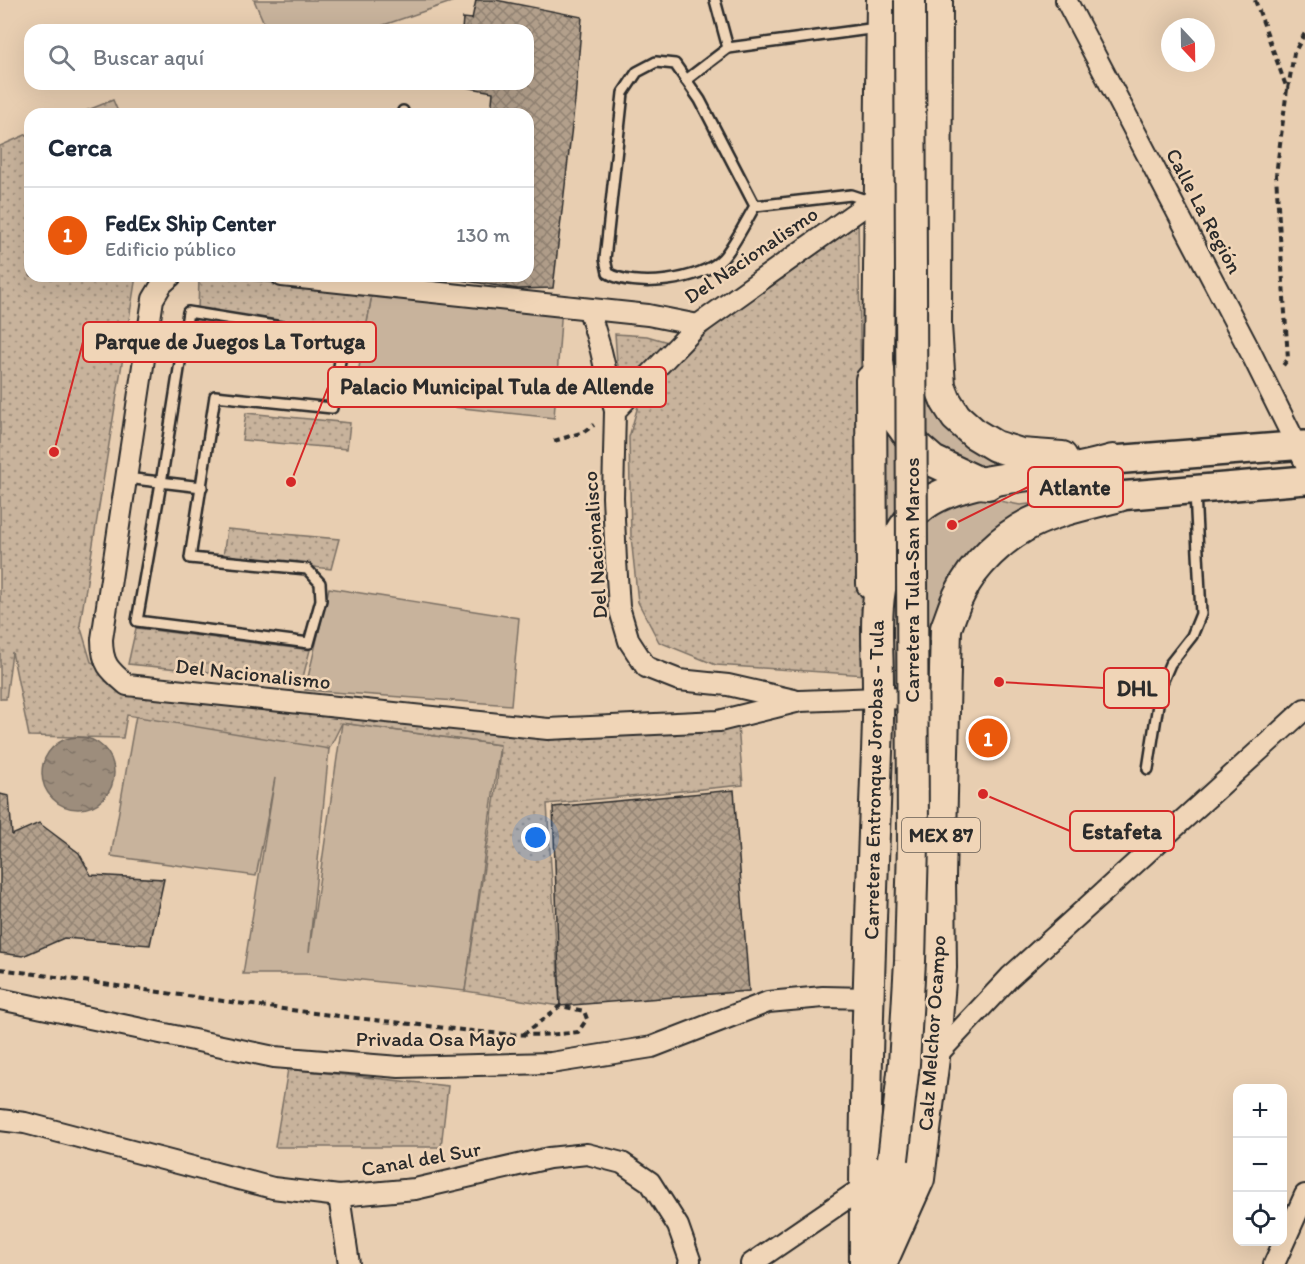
<!DOCTYPE html>
<html lang="es">
<meta charset="utf-8">
<style>
body{margin:0;font-family:Itim,sans-serif;background:#f6f6f7;color:#1f2937}
.controls{position:absolute;right:18px;bottom:18px;display:grid;overflow:hidden;border-radius:12px;box-shadow:0 6px 24px #0002}
.controls button{width:54px;height:54px;display:grid;place-items:center;padding:0;border:0;border-bottom:2px solid #e0e1e3;background:#fff;color:#1f2937;font:30px sans-serif}
.compass{position:absolute;left:1161px;top:18px;width:54px;height:54px;border-radius:50%;background:#fff;box-shadow:0 6px 24px #0002;rotate:158deg}
.you{position:absolute;left:536px;top:838px;width:21px;height:21px;margin:-15px;border:4px solid #fff;border-radius:50%;background:#1a73e8;box-shadow:0 0 0 9px #1a73e833}
.badge{display:grid;place-items:center;width:39px;height:39px;border-radius:50%;background:#ea580c;color:#fff;font-size:20px;font-weight:700}
.pin{position:absolute;translate:-50% -50%;border:3px solid #fff;box-shadow:0 2px 6px #0006}
.list{margin:0;padding:0;list-style:none}
h2{display:flex;justify-content:space-between;align-items:center;height:78px;margin:0;padding:0 24px;font-size:26px}
h2 small{font-size:20px;font-weight:400;color:#747a83}
.list li{display:grid;grid-template-columns:39px 1fr auto;gap:18px;align-items:center;box-sizing:border-box;height:96px;padding:0 24px;border-top:2px solid #e0e1e3}
.list b{display:block;font-size:22px;white-space:nowrap}
.list p{margin:0;font-size:20px;white-space:nowrap;color:#747a83}
.list em{font-size:20px;font-style:normal;color:#747a83}
.icon{flex:none;width:33px;height:33px;fill:none;stroke:currentColor;stroke-width:2;stroke-linecap:round;stroke-linejoin:round}
.map{position:relative;flex:none;width:1305px;height:1264px;overflow:hidden}
.search{position:absolute;background:#fff;box-shadow:0 6px 24px #0002;left:24px;top:24px;width:510px;height:66px;display:flex;align-items:center;gap:15px;box-sizing:border-box;padding:0 21px;border-radius:18px;color:#747a83;font-size:22px}
.panel{position:absolute;background:#fff;box-shadow:0 6px 24px #0002;left:24px;top:108px;width:510px;height:174px;border-radius:18px}
.map>svg:first-child{display:block}
</style>
<div class="map">
<svg width="1305" height="1264" viewBox="0 0 1305 1264">
<defs>
<pattern id="park-dots" width="8" height="8" patternUnits="userSpaceOnUse" patternTransform="scale(1.5)"><rect width="8" height="8" fill="#c8b39c"/><path d="M2 2h.1M6 6h.1" fill="none" stroke="#a3927f" stroke-width="1.8" stroke-linecap="round"/></pattern>
<pattern id="water-ripples" width="26" height="14" patternUnits="userSpaceOnUse" patternTransform="scale(1.5)"><rect width="26" height="14" fill="#9d8d7c"/><path d="M2 4q2-2 4 0t4 0M15 11q2-2 4 0t4 0" fill="none" stroke="#807366"/></pattern>
<pattern id="building-cross-hatch" width="8" height="8" patternUnits="userSpaceOnUse" patternTransform="scale(1.5)"><rect width="8" height="8" fill="#b3a08c"/><path d="M0 0l8 8M0 8l8-8" fill="none" stroke="#928373"/></pattern>
</defs>
<rect width="100%" height="100%" fill="#e8ceb1"/>
<filter id="ink" filterUnits="userSpaceOnUse"><feTurbulence type="fractalNoise" baseFrequency=".0167" numOctaves="2"/><feDisplacementMap in="SourceGraphic" scale="12" xChannelSelector="R" yChannelSelector="G"/><feConvolveMatrix kernelMatrix="1 2 1 2 8 2 1 2 1" color-interpolation-filters="sRGB"/></filter>
<g filter="url(#ink)">
<g fill="#c8b39c" stroke="#7a6f64" stroke-width="1.5">
<polygon points="254,0 457,0 369,30 267,30"/>
<polygon points="372,294 562,306 554,418 354,396"/>
<polygon points="889,347 900,352 1012,461 973,468 931,445 891,383"/>
<polygon points="878,412 888,434 901,451 949,482 887,532"/>
<path d="M969,495L1020,505L1049,502L935,624L930,647L929,687C914,682 904,683 890,689V600L895,577L929,517Z"/>
<polygon points="329,588 519,618 511,705 305,690"/>
<polygon points="136,715 282,734 329,749 309,952 342,723 500,745 465,991 306,974 243,974 275,778 256,876 111,856"/>
</g>
<g fill="url(#park-dots)" stroke="#7a6f64" stroke-width="1.5">
<polygon points="113,100 119,114 78,114"/>
<polygon points="30,133 30,276 136,276 80,625 91,662 165,691 547,732 737,715 743,785 547,804 560,1006 465,991 497,783 500,745 342,723 329,749 127,715 123,738 29,736 12,652 6,699 0,699 0,146"/>
<polygon points="858,218 866,675 716,665 659,642 638,602 631,537 629,437 640,399 713,327"/>
<polygon points="214,276 372,294 364,340 313,329 198,311 199,279"/>
<polygon points="615,334 647,336 675,344 625,390 617,362"/>
<polygon points="246,413 350,423 347,449 242,440"/>
<polygon points="227,529 339,539 331,569 223,557"/>
<polygon points="136,628 310,650 302,681 128,664"/>
<polygon points="288,1069 448,1086 441,1147 275,1147"/>
</g>
<circle fill="url(#water-ripples)" stroke="#6f665c" stroke-width="1.5" cx="78" cy="773" r="36"/>
<g fill="url(#building-cross-hatch)" stroke="#2b2b2b" stroke-width="1.5">
<polygon points="476,0 496,0 582,17 575,100 553,288 518,289 434,276 528,276 528,114 491,114 493,92 465,87 466,84 528,84 528,30 462,30 463,18 472,19"/>
<polygon points="734,790 749,991 560,1006 553,807"/>
<polygon points="0,794 9,796 12,835 39,823 79,853 91,875 164,879 150,945 64,938 23,956 0,953"/>
</g>
<g fill="none" stroke-linecap="round" stroke-linejoin="round">
<defs>
<g id="service">
<polyline points="715,0 728,48 877,28"/>
<path d="M656,62L675,64L700,100L755,206C746,221 734,246 723,258C702,281 633,289 608,273L605,259L623,93L637,72Z"/>
<polyline points="686,80 728,48"/>
<polyline points="403,114 403,111"/>
<polyline points="755,206 851,195 869,201"/>
<polygon points="188,312 344,337 332,408 215,396 190,558 307,569 320,583 321,600 309,643 137,621 161,483"/>
<polyline points="126,478 202,487"/>
<polyline points="1148,769 1161,685 1170,664 1192,636 1201,614 1195,492"/>
</g>
<g id="minor">
<polyline points="1066,0 1250,351 1305,462"/>
<path d="M171,276L162,284L153,299L102,639C102,664 109,670 127,685L548,729L719,721L800,701L878,698L923,699L935,712L942,728"/>
<polyline points="282,276 648,315 698,325"/>
<polyline points="589,310 601,351 615,411 613,497 616,561 619,607 629,641 646,667 679,680 728,685 794,700"/>
<polyline points="615,411 698,325 880,195"/>
<polyline points="0,999 274,1057 399,1067 551,1063 652,1047 768,1002 823,997 869,998"/>
<polyline points="934,1058 1010,977 1305,709"/>
<polyline points="0,1120 25,1123 273,1188 339,1196 415,1189 549,1158 587,1154 622,1163 650,1182 678,1226 690,1260 689,1264"/>
<polyline points="339,1196 349,1264"/>
<polyline points="751,1264 865,1186 873,1187"/>
<polyline points="1274,1264 1305,1195"/>
</g>
<g id="secondary">
<polyline points="1113,460 1305,445"/>
<polyline points="1119,496 1305,480"/>
</g>
<g id="primary">
<polyline points="882,0 878,361 881,387 888,407 917,447 933,461 980,483 988,484"/>
<polyline points="937,0 936,325 940,386 946,401 956,417 975,434 995,446 1021,454 1062,457"/>
<polyline points="871,380 872,584"/>
<polyline points="878,1239 893,1159"/>
<path d="M865,1264C864,1102 870,940 876,778C877,747 879,716 878,686C878,650 874,614 882,579C887,556 899,532 914,514C946,477 1035,477 1080,468C1091,466 1102,463 1113,460"/>
<path d="M881,1264L919,1179L934,1058L941,968L940,878L946,628C951,616 954,604 960,593C973,565 1003,537 1031,523C1058,510 1090,504 1119,496"/>
</g>
</defs>
<use href="#service" stroke="#2b2b2b" stroke-width="14"/>
<use href="#minor" stroke="#2b2b2b" stroke-width="24"/>
<use href="#secondary" stroke="#2b2b2b" stroke-width="32"/>
<use href="#primary" stroke="#2b2b2b" stroke-width="34"/>
<g stroke="#2b2b2b" stroke-width="4" stroke-dasharray="6 4.5" stroke-linecap="butt">
<polyline points="1255,0 1287,89 1276,175 1288,359 1281,368"/>
<polyline points="1288,89 1294,53 1305,33"/>
<polyline points="554,441 584,432 594,425"/>
<path d="M0,969C134,988 267,1009 402,1023C460,1029 520,1040 578,1032L587,1019L584,1011L560,1006L523,1035"/>
</g>
<use href="#service" stroke="#f0d5b7" stroke-width="9"/>
<use href="#minor" stroke="#f0d5b7" stroke-width="20"/>
<use href="#secondary" stroke="#f0d5b7" stroke-width="27"/>
<use href="#primary" stroke="#f0d5b7" stroke-width="30"/>
<defs>
<polyline id="primary-bridge" points="893,1159 904,1064 910,961 913,844 910,0"/>
</defs>
<use href="#primary-bridge" stroke="#2b2b2b" stroke-width="34" stroke-linecap="butt"/>
<use href="#primary-bridge" stroke="#f0d5b7" stroke-width="30"/>
</g>
</g>
<g text-anchor="middle" stroke-width="5" stroke-linejoin="round" paint-order="stroke">
<rect fill="#f0d5b7" stroke="#665e55" stroke-width="1.5" x="902" y="818" width="78" height="34" rx="4.5"/>
<g font-size="20" font-weight="bold" fill="#2b2b2b">
<text x="941" y="842">MEX 87</text>
</g>
<g font-size="21" fill="#2b2b2b" stroke="#f0d5b7">
<text transform="translate(1204 211) rotate(62)" y="7">Calle La Región</text>
<text transform="translate(751 255) rotate(-34)" y="7">Del Nacionalismo</text>
<text transform="translate(595 545) rotate(-94)" y="7">Del Nacionalisco</text>
<text transform="translate(912 580) rotate(-90)" y="7">Carretera Tula-San Marcos</text>
<text transform="translate(253 674) rotate(6)" y="7">Del Nacionalismo</text>
<text transform="translate(874 780) rotate(-89)" y="7">Carretera Entronque Jorobas - Tula</text>
<text transform="translate(932 1033) rotate(-86)" y="7">Calz Melchor Ocampo</text>
<text x="436" y="1046">Privada Osa Mayo</text>
<text transform="translate(421 1159) rotate(-10)" y="7">Canal del Sur</text>
</g>
</g>
<path fill="none" stroke="#d62828" stroke-width="2" d="M54 452L83 342M291 482L328 387M952 525L1028 487M999 682L1104 688M983 794L1070 831"/>
<g fill="#d62828" stroke="#f0d5b7" stroke-width="2">
<circle cx="54" cy="452" r="6"/>
<circle cx="291" cy="482" r="6"/>
<circle cx="952" cy="525" r="6"/>
<circle cx="999" cy="682" r="6"/>
<circle cx="983" cy="794" r="6"/>
</g>
<g fill="#f0d5b7" stroke="#d62828" stroke-width="2">
<rect x="83" y="322" width="293" height="40" rx="6"/>
<rect x="328" y="367" width="338" height="40" rx="6"/>
<rect x="1028" y="467" width="95" height="40" rx="6"/>
<rect x="1104" y="668" width="65" height="40" rx="6"/>
<rect x="1070" y="811" width="104" height="40" rx="6"/>
</g>
<g font-size="22" text-anchor="middle" font-weight="bold" fill="#2b2b2b">
<text x="230" y="349">Parque de Juegos La Tortuga</text>
<text x="497" y="394">Palacio Municipal Tula de Allende</text>
<text x="1075" y="495">Atlante</text>
<text x="1137" y="696">DHL</text>
<text x="1122" y="839">Estafeta</text>
</g>
</svg>
<div class="controls">
<button>+</button>
<button>−</button>
<button><svg class="icon" aria-label="locate" viewBox="0 0 24 24"><circle cx="12" cy="12" r="6"/><path d="M12 2v4M12 18v4M2 12h4M18 12h4"/></svg></button>
</div>
<svg class="compass" viewBox="-18 -18 36 36"><path d="M0-13l5 13h-10z" fill="#e53935"/><path d="M0 13l5-13h-10z" fill="#747a83"/></svg>
<div class="you"></div>
<div class="pin badge" style="left:988px;top:738px">1</div>
<div class="search"><svg class="icon" aria-label="search" viewBox="0 0 24 24"><circle cx="10" cy="10" r="6"/><path d="M15 15l6 6"/></svg>Buscar aquí</div>
<section class="panel">
<h2>Cerca<small></small></h2>
<ul class="list">
<li><span class="badge">1</span><div><b>FedEx Ship Center</b><p>Edificio público</p></div><em>130 m</em></li>
</ul>
</section>
</div>
